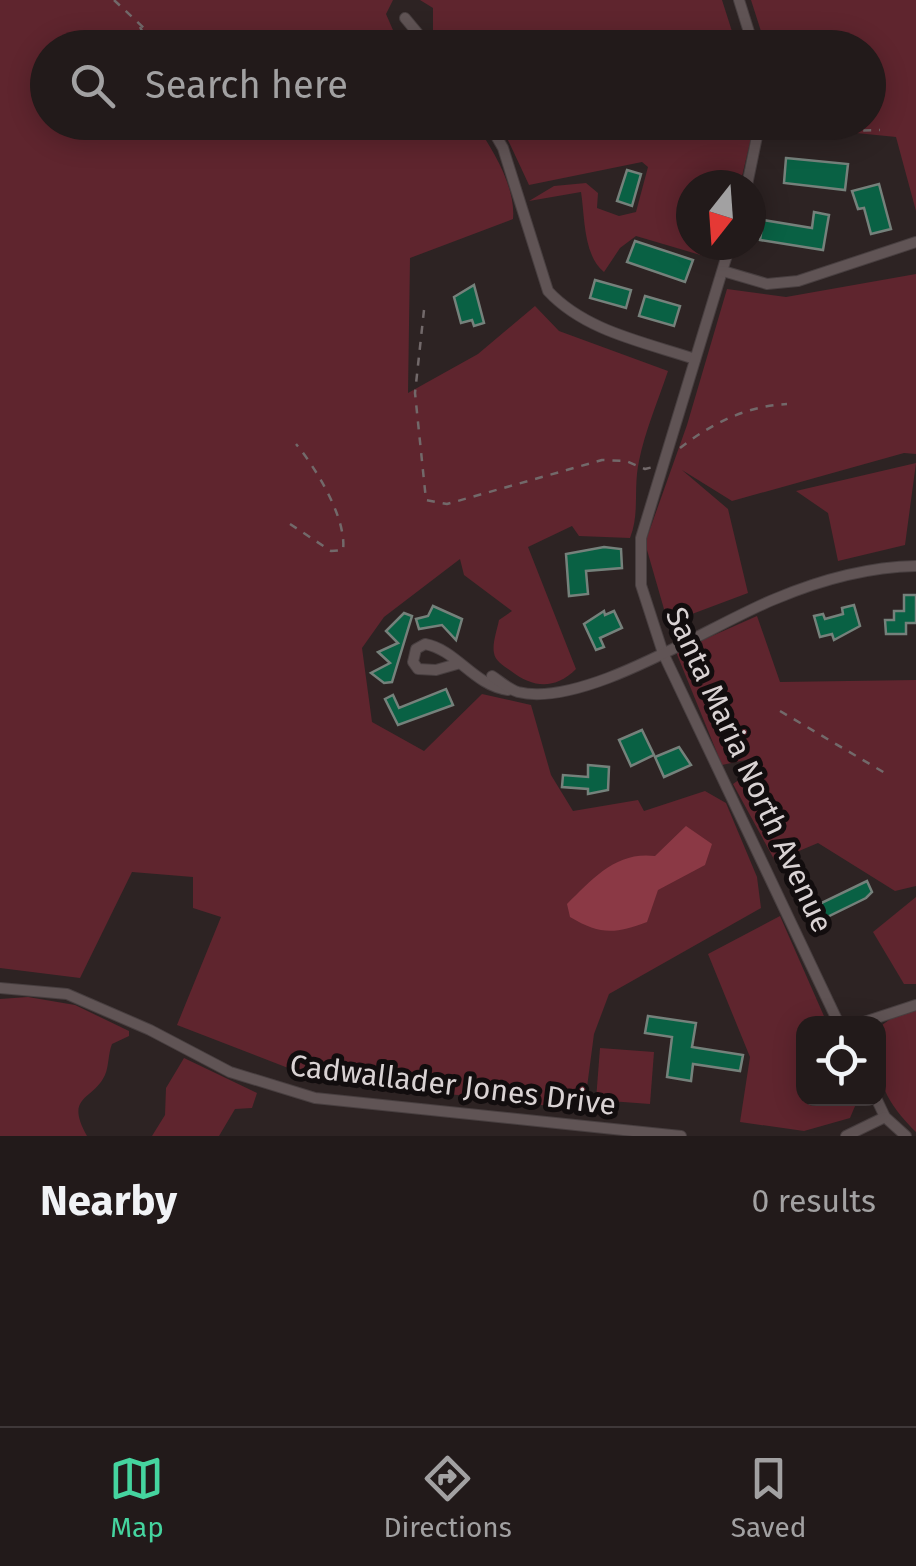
<!DOCTYPE html>
<style>
body{margin:0;font-family:"Fira Sans",sans-serif;background:#2a2323;color:#f1f3f6}
.controls{position:absolute;right:30px;bottom:30px;display:grid;overflow:hidden;border-radius:20px;box-shadow:0 5px 25px #0003}
.controls button{width:90px;height:90px;display:grid;place-items:center;padding:0;border:0;border-bottom:2px solid #3f3839;background:#221a1a;color:#f1f3f6;font:50px sans-serif}
.compass{position:absolute;left:676px;top:170px;width:90px;height:90px;border-radius:50%;background:#221a1a;box-shadow:0 5px 25px #0003;rotate:197deg}
.list{margin:0;padding:0;list-style:none}
h2{display:flex;justify-content:space-between;align-items:center;height:130px;margin:0;padding:0 40px;font-size:42px}
h2 small{font-size:32px;font-weight:400;color:#a2a1a2}
.icon{flex:none;width:55px;height:55px;fill:none;stroke:currentColor;stroke-width:2;stroke-linecap:round;stroke-linejoin:round}
.map{position:relative;flex:none;width:916px;height:1136px;overflow:hidden}
.search{position:absolute;background:#221a1a;box-shadow:0 5px 25px #0003;left:30px;right:30px;top:30px;height:110px;display:flex;align-items:center;gap:25px;box-sizing:border-box;padding:0 35px;border-radius:55px;color:#a2a1a2;font-size:38px}
.sheet{height:290px;background:#221a1a}
nav{display:flex;justify-content:space-around;align-items:center;box-sizing:border-box;height:140px;border-top:2px solid #3f3839;background:#221a1a;font-size:28px;color:#a2a1a2}
nav a{display:grid;justify-items:center;gap:5px}
nav .on{color:#45d49f}
.map>svg:first-child{display:block}
</style>
<div class="map">
<svg width="916" height="1136" viewBox="0 0 916 1136">
<rect width="100%" height="100%" fill="#2d2323"/>
<g fill="#5f252e">
<path d="M0,0H393L386,14L396,37L407,47L48,48V122L475,123C492,149 516,186 513,219L410,258L408,393L478,354L535,306L559,331L668,371C658,401 645,431 639,461C633,489 640,513 630,538L579,536L572,526L528,547L576,669C555,690 533,688 511,671C504,666 495,661 494,653C492,644 497,630 499,620L512,611L464,575L460,559L384,617L362,648L372,722L424,751L482,694L531,705L551,775L573,811L638,800L644,811L705,791L726,803L757,877L761,908L609,994L594,1034L584,1110L314,1078L177,1025L221,917L193,908V877L132,872L80,978L0,968Z"/>
<polygon points="420,0 722,0 737,47 440,47 433,40 433,8"/>
<polygon points="751,0 916,0 916,211 896,137 777,125 868,122 868,48 766,47"/>
<path d="M500,123H743L752,134L740,185H691V245H719L714,259L636,236L620,248L604,272C583,255 585,217 581,192L529,201L554,186L586,183L598,193L597,208L619,216L636,212L648,167L642,162L529,185Z"/>
<polygon points="916,274 916,454 904,453 732,501 682,470 728,509 748,593 668,623 645,543 687,425 727,289 786,297"/>
<polygon points="916,463 905,545 838,561 828,513 796,491"/>
<polygon points="757,616 780,682 916,680 916,886 895,891 818,843 775,861 733,784 750,772 755,758 722,765 676,652"/>
<polygon points="916,897 916,984 904,984 873,932"/>
<polygon points="780,916 827,1023 804,1024 804,1098 858,1099 850,1118 804,1131 740,1122 750,1057 708,954"/>
<path d="M28,997L75,1005L129,1031V1036L112,1044C108,1054 109,1066 105,1075C93,1101 64,1095 87,1136H0V999Z"/>
<path d="M904,1009H916V1132C878,1093 879,1080 878,1028Z"/>
<polygon points="600,1048 654,1052 650,1104 596,1100"/>
<polygon points="184,1058 257,1093 252,1108 235,1109 219,1136 152,1136 165,1115 166,1088"/>
</g>
<path fill="#8b3945" d="M686,826L712,844L705,865L658,890L647,922C615,934 600,935 570,917L567,904C593,878 617,851 655,856Z"/>
<g fill="#096144" stroke="#75817b" stroke-width="2.5">
<polygon points="786,158 848,164 845,190 784,183"/>
<polygon points="627,170 641,174 632,206 617,201"/>
<polygon points="879,184 891,229 871,234 864,208 858,209 852,191"/>
<polygon points="814,212 829,215 823,250 760,240 763,220 812,228"/>
<polygon points="635,241 693,260 685,282 627,262"/>
<polygon points="595,280 631,290 626,308 590,298"/>
<polygon points="474,285 484,323 474,326 472,320 461,323 454,297"/>
<polygon points="645,296 680,306 674,326 639,316"/>
<polygon points="604,547 621,549 622,568 586,571 588,594 569,596 566,554"/>
<polygon points="904,595 916,595 916,623 906,623 906,634 886,634 885,620 894,620 894,611 904,611"/>
<polygon points="854,605 860,626 834,640 832,634 820,637 814,616 823,614 825,619 843,614 842,608"/>
<polygon points="433,606 462,619 456,640 442,625 419,629 416,619 428,616"/>
<polygon points="604,611 605,615 614,611 622,628 600,638 604,647 596,650 584,624"/>
<polygon points="404,613 412,616 392,682 384,683 371,673 390,663 378,652 398,643 386,631"/>
<polygon points="446,689 453,705 398,725 385,699 393,695 399,708"/>
<polygon points="642,730 654,755 631,766 619,740"/>
<polygon points="679,747 691,765 664,777 655,757"/>
<polygon points="588,765 609,767 608,790 588,794 588,789 562,787 563,775 588,777"/>
<polygon points="867,881 872,892 866,898 821,920 815,906"/>
<polygon points="648,1016 696,1023 692,1047 743,1055 740,1071 693,1064 691,1081 667,1077 672,1037 645,1033"/>
</g>
<g fill="none" stroke-linecap="round" stroke-linejoin="round">
<defs>
<g id="minor">
<polyline points="739,0 754,48"/>
<polyline points="405,18 430,48"/>
<path d="M488,122L503,148L548,291C585,331 644,342 695,359"/>
<polyline points="747,185 760,122"/>
<polyline points="730,245 641,538 641,585 663,653 839,1024"/>
<polyline points="723,271 767,284 798,281 916,242"/>
<path d="M457,664L436,670L418,669L413,662L416,649L425,644C457,650 473,685 508,690"/>
<path d="M492,676C500,681 508,689 518,692C584,709 712,624 775,599C820,580 866,567 916,566"/>
<polyline points="0,988 67,994 150,1030 230,1072 315,1098 681,1136"/>
<polyline points="858,1024 916,1005"/>
<polyline points="876,1098 885,1117 906,1136"/>
<polyline points="846,1136 885,1117"/>
</g>
</defs>
<use href="#minor" stroke="#483f40" stroke-width="12"/>
<g stroke="#72696a" stroke-width="2.5" stroke-dasharray="8 8" stroke-linecap="butt">
<polyline points="114,0 146,30 171,39"/>
<polyline points="140,27 151,48"/>
<polyline points="768,124 809,132 880,130"/>
<polyline points="424,310 415,393 426,500 447,504 602,460 626,461 645,469 653,467"/>
<path d="M680,448C712,423 747,406 787,404"/>
<path d="M290,524L331,551L343,550C347,519 316,468 296,444"/>
<polyline points="780,711 890,776"/>
</g>
<use href="#minor" stroke="#605455" stroke-width="10"/>
</g>
<g text-anchor="middle" stroke-width="10" stroke-linejoin="round" paint-order="stroke">
<g font-size="30" fill="#d9d2d3" stroke="#120d0e">
<text transform="translate(749 770) rotate(65)" y="10">Santa Maria North Avenue</text>
<text transform="translate(453 1085) rotate(7)" y="10">Cadwallader Jones Drive</text>
</g>
</g>
</svg>
<div class="controls">
<button><svg class="icon" aria-label="locate" viewBox="0 0 24 24"><circle cx="12" cy="12" r="6"/><path d="M12 2v4M12 18v4M2 12h4M18 12h4"/></svg></button>
</div>
<svg class="compass" viewBox="-18 -18 36 36"><path d="M0-13l5 13h-10z" fill="#e53935"/><path d="M0 13l5-13h-10z" fill="#a2a1a2"/></svg>
<div class="search"><svg class="icon" aria-label="search" viewBox="0 0 24 24"><circle cx="10" cy="10" r="6"/><path d="M15 15l6 6"/></svg>Search here</div>
</div>
<section class="sheet">
<h2>Nearby<small>0 results</small></h2>
<ul class="list">
</ul>
</section>
<nav>
<a class="on"><svg class="icon" aria-label="map" viewBox="0 0 24 24"><path d="M3 6l6-2 6 2 6-2v14l-6 2-6-2-6 2zM9 4v14M15 6v14"/></svg>Map</a>
<a><svg class="icon" aria-label="directions" viewBox="0 0 24 24"><path d="M12 3l9 9-9 9-9-9zM9 14v-3h6M13 9l2 2-2 2"/></svg>Directions</a>
<a><svg class="icon" aria-label="saved" viewBox="0 0 24 24"><path d="M7 4h10v16l-5-4-5 4z"/></svg>Saved</a>
</nav>
